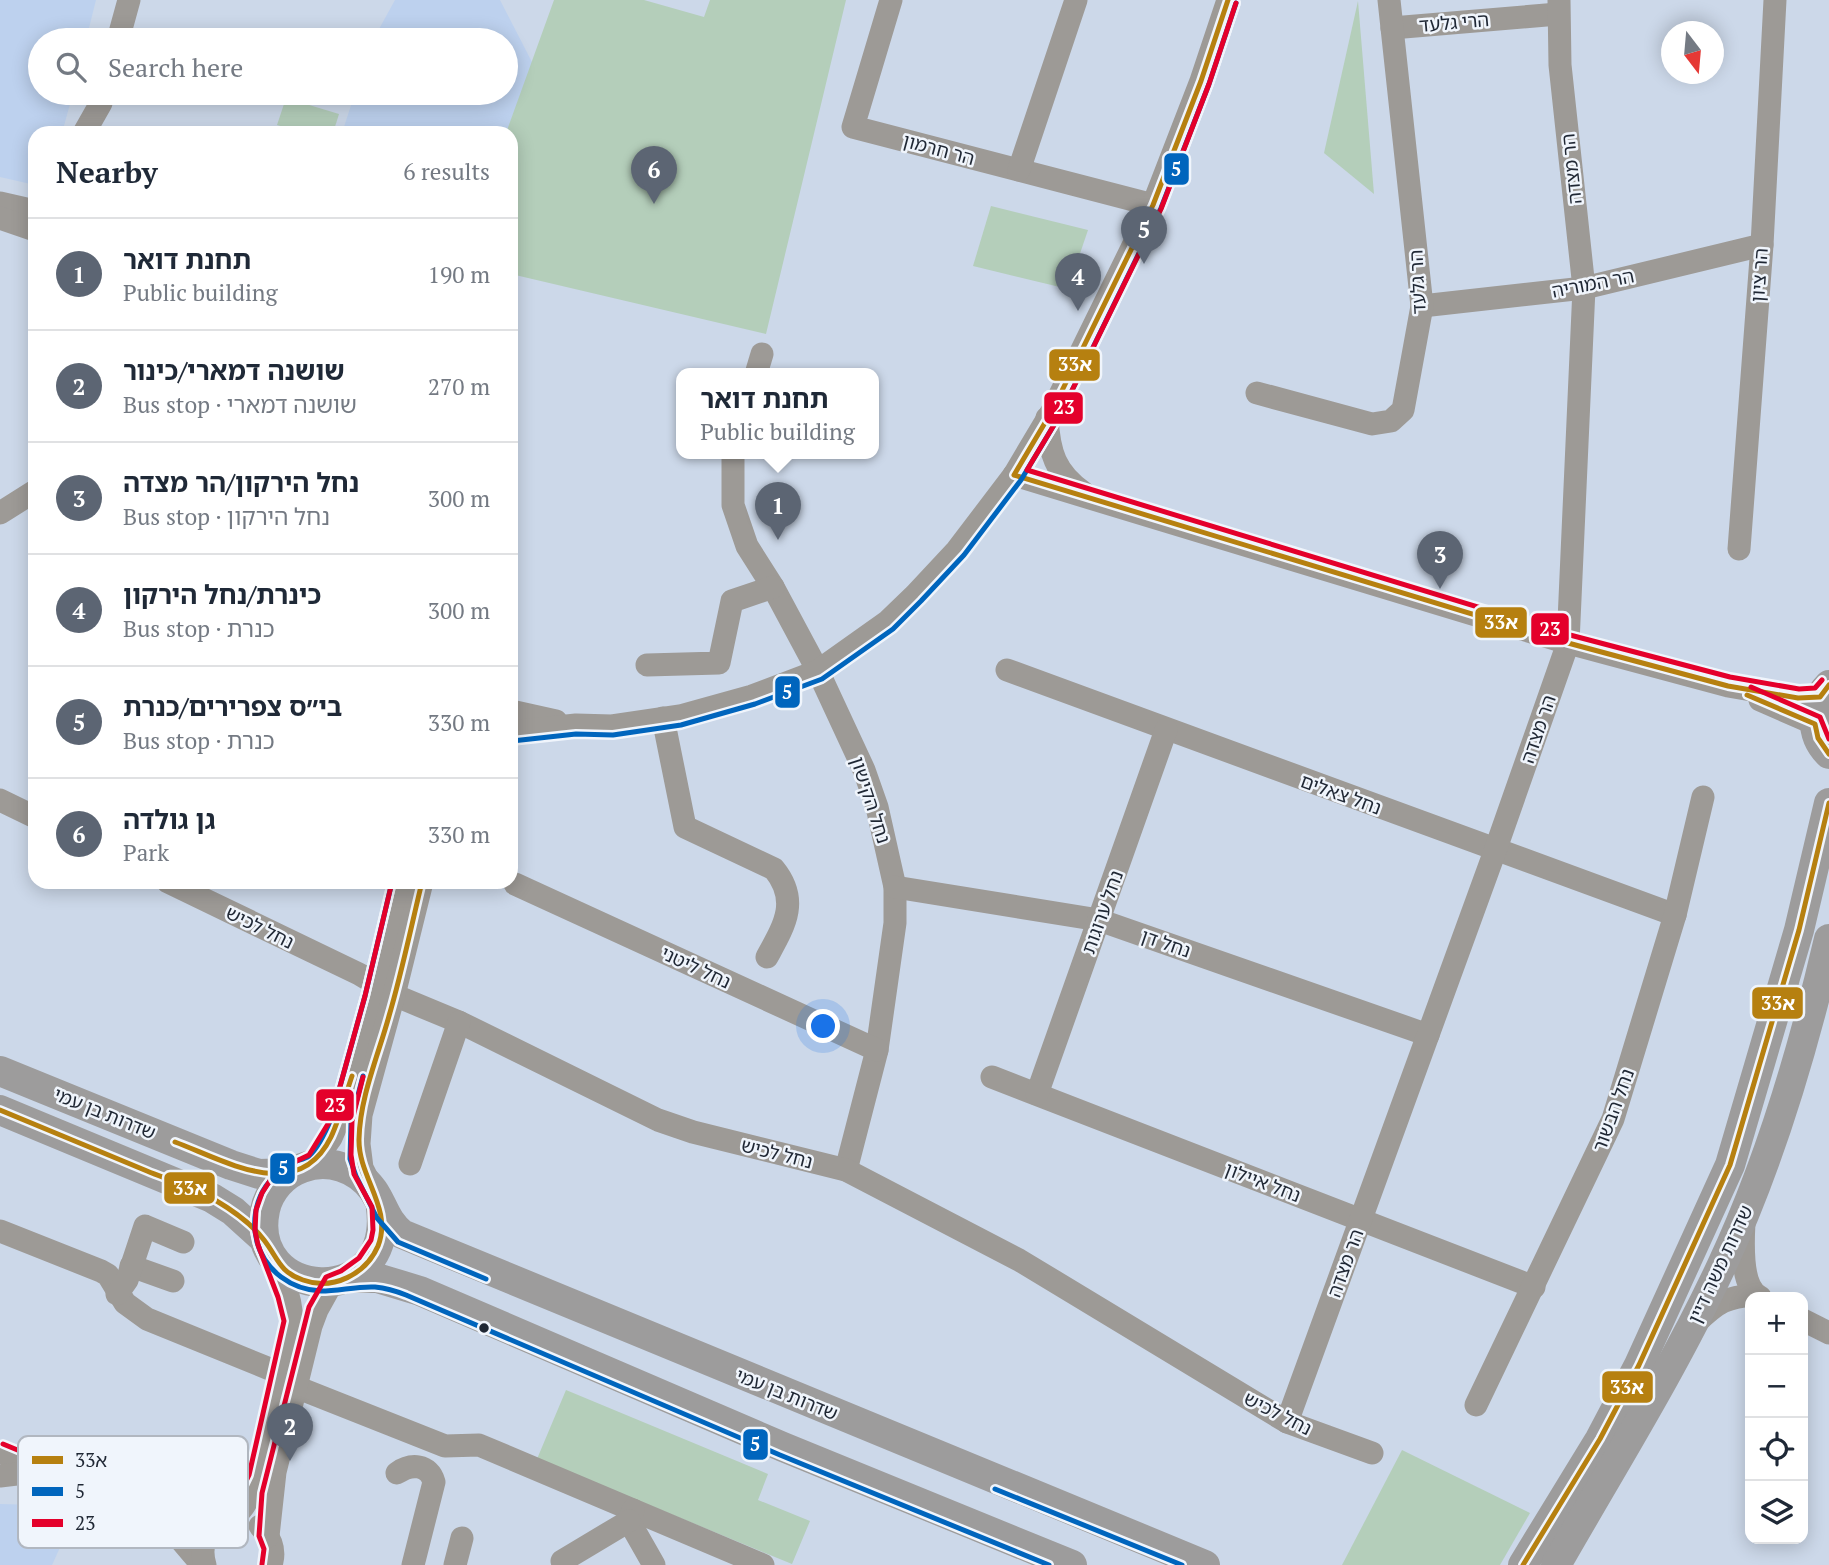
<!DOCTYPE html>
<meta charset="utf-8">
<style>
body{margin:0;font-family:"PT Serif","Noto Sans Hebrew",serif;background:#f6f6f7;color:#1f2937}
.controls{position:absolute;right:21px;bottom:21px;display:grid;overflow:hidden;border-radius:14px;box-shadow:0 4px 18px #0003}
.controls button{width:63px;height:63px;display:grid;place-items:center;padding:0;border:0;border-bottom:2px solid #e0e1e3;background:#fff;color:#1f2937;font:35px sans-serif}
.compass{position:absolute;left:1661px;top:21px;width:63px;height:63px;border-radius:50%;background:#fff;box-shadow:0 4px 18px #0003;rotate:164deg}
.you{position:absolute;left:824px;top:1027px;width:24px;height:24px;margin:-18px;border:5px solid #fff;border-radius:50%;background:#1a73e8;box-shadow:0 0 0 10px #1a73e833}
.badge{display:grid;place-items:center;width:46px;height:46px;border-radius:50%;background:#5c6573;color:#fff;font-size:23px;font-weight:700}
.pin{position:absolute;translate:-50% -58px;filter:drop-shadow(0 2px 4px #0008)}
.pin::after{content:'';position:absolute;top:37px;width:24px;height:21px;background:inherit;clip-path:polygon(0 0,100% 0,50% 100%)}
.popup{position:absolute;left:676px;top:368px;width:203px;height:91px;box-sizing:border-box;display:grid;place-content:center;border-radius:14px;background:#fff;filter:drop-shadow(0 2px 5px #0005);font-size:23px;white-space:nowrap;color:#747a83}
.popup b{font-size:26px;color:#1f2937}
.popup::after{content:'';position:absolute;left:50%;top:100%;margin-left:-14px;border:14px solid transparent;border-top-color:#fff}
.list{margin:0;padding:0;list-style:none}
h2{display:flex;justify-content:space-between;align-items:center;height:91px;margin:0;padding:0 28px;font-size:30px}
h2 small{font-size:23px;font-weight:400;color:#747a83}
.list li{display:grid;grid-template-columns:46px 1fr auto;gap:21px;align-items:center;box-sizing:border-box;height:112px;padding:0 28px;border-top:2px solid #e0e1e3}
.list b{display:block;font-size:26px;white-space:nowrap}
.list p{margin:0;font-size:23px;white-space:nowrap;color:#747a83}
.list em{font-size:23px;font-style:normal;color:#747a83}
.icon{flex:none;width:38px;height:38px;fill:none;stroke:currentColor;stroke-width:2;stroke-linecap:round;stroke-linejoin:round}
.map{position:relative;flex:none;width:1829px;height:1565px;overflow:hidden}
.search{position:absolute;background:#fff;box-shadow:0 4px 18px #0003;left:28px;top:28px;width:490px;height:77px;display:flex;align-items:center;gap:18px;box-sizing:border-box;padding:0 24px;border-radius:38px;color:#747a83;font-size:26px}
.panel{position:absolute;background:#fff;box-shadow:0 4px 18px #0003;left:28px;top:126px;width:490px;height:763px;border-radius:21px}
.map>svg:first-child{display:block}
</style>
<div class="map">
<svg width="1829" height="1565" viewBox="0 0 1829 1565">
<rect width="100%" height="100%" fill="#ccd8e9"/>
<g fill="#bdd1ee">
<polygon points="0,0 96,0 86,40 40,40 40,93 73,93 62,133 35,133 35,185 0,177"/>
<polygon points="395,0 500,0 535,68 511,133 342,133 355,93 506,93 506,40 373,40"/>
<polygon points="0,1504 79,1506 52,1565 0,1565"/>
</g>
<g fill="#b4ceba">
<polygon points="554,0 644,0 704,17 710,0 846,0 766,334 511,274 511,133 506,133"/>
<polygon points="1358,1 1374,194 1324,153"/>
<polygon points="283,93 330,93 328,103"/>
<polygon points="286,98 339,114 333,133 304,133 277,125"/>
<polygon points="991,206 1088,230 1068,289 973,266"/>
<polygon points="566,1390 768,1474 758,1500 810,1521 792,1564 537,1459"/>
<polygon points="1402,1450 1530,1513 1500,1565 1342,1565"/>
</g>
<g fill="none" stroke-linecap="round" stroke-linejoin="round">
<g stroke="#9d9a96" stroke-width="23">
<polyline points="891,0 853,127 1153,205"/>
<polyline points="1392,28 1558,14"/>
<polyline points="118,40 129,0"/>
<polyline points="84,133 101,103 103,93"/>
<polyline points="1019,170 1076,0"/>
<polyline points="0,203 35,211"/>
<polyline points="0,218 35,230"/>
<polyline points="1422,306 1584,288 1762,245"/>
<polyline points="756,374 762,354"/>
<polyline points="1257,393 1372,424 1391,421 1403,410 1422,306 1389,0"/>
<path d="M1047,418C1049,452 1055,473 1084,493"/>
<polyline points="733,454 733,505 747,546 773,587 818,671 864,770 877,807 895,887 895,923 877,1050 846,1170"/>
<polyline points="1014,475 1568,643 1728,686 1798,698 1820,697"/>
<polyline points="0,513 35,491"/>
<polyline points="1739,549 1762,245 1775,0"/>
<polyline points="647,665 719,663 732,601 773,587"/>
<polyline points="1007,670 1675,915"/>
<polyline points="1760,700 1815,724"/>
<polyline points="511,711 556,721"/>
<path d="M663,718L685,827L774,869C800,901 784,926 767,957"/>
<polyline points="511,732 576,725 612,726 680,716 752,696 818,671 887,622 915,595 957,550 1014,475 1052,411 1153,205 1201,81 1228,0"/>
<polyline points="0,800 35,817"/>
<polyline points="168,882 359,974 394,995 459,1022 658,1120 693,1132 846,1170 1019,1260 1287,1422 1372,1453"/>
<polyline points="515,884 877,1050"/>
<polyline points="895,887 1099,920 1428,1035"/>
<polyline points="992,1077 1534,1287"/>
<polyline points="1037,1094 1166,730"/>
<polyline points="410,1164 459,1022"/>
<polyline points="312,1165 331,1138 341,1115 378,987 401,882"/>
<polyline points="371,1186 362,1168 359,1144 361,1115 394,995 422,882"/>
<path d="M1744,1222C1743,1242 1740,1287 1760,1297"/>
<polyline points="0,1231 101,1271 108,1275 125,1303 147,1319 282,1374"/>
<polyline points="131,1266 173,1281"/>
<polyline points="117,1294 127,1280 145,1226 183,1242"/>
<polyline points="1803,1320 1829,1333"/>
<path d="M1697,1322C1718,1302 1726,1297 1755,1295"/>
<polyline points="296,1387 445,1446 479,1445 763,1565"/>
<polyline points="1476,1405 1613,1119 1675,915 1703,797"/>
<polyline points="1287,1422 1495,851 1568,643 1584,288 1560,65 1559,0"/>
<polyline points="0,1452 145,1512 190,1524 223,1523"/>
<path d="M397,1473C411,1463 429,1464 434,1482L413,1565"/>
<polyline points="0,1476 42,1471"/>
<polyline points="633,1510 629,1521 654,1565"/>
<polyline points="157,1520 180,1539 202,1565"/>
<path d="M260,1526C271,1538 276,1550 271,1565"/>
<polyline points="268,1536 275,1472 311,1326 317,1310 332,1283"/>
<polyline points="562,1561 629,1521"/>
<path d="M205,1565C196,1533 218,1530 237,1514C244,1508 248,1500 252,1491L289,1344C296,1310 288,1292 275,1261"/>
<polyline points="455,1565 462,1538"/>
</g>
<g stroke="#9d9c9c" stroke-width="30">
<path d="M1829,685C1811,704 1809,734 1829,754"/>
<polyline points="0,1071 231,1165 259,1174 290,1173"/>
<polyline points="0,1110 212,1198 233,1211 264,1239"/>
<path d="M381,1208C394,1312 246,1301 265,1210C269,1191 284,1174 302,1168C328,1158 357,1168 373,1190C384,1206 385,1220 402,1234L1205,1565"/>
<polyline points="348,1278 377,1278 420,1291 783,1447 1072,1565"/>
<polyline points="1523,1565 1600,1439 1639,1365 1730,1165 1799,930 1829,803"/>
<path d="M1556,1565C1612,1467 1673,1370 1721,1267C1770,1163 1803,1051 1829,939"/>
</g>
<defs>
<g id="bus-1">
<polyline points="1228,0 1201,81 1153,205 1052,411 1014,475 1568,643 1728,686 1798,698 1820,697 1829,685"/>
<polyline points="1747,695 1815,724 1818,738 1829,754"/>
<path d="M0,1110C49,1130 98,1151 147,1171C169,1180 194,1188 215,1200C232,1210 252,1224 264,1240C278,1258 279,1272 303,1280C333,1291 366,1274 378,1246C393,1208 358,1177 359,1139C360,1097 378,1056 389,1016C402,972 411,927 422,882"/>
<path d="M175,1142C226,1161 298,1205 331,1137C340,1118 345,1096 352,1076"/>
<polyline points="1523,1565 1600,1439 1639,1365 1730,1165 1799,930 1829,803"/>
</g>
<g id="bus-2">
<polyline points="512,741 576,734 613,735 681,725 755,704 822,679 893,629 921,601 964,555 1021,480 1060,415 1161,208 1209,84 1236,3"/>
<path d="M392,882L365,996L331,1119C326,1131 319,1147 309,1156C305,1159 299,1160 294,1162C282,1167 273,1176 266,1186C255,1202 252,1223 257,1242C265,1271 292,1290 321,1291C339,1291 357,1286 375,1287C385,1288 396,1291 406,1295L780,1455L1049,1565"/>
<polyline points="363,1076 351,1122 350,1159 356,1176 377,1218 398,1242 486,1279"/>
<polyline points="995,1489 1182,1565"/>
</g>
<g id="bus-3">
<polyline points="1236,3 1209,84 1161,209 1060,415 1027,470 1570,635 1730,677 1799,689 1815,688 1822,680"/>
<polyline points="1751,687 1820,717 1829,739"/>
<polyline points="3,1444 148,1504 191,1515 220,1514 236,1502 249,1475 284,1321 278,1297 258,1245 255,1231 256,1210 262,1193 271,1179 286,1166 309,1155 331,1119 365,996 392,882"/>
<polyline points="262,1564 264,1549 259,1536 262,1493 309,1307 326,1277 341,1271 359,1258 371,1240 373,1230 372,1207 354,1174 351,1155 352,1121 363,1077"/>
</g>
</defs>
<use href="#bus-1" stroke="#f0f5fc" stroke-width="10"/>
<use href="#bus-2" stroke="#f0f5fc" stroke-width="10"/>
<use href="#bus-3" stroke="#f0f5fc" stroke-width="10"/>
<use href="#bus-1" stroke="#b68010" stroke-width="5"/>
<use href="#bus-2" stroke="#0065bd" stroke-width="5"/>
<use href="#bus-3" stroke="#e4002b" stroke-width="5"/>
</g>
<circle fill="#1f2734" stroke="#f0f5fc" stroke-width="2.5" cx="484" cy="1328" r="6"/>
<g text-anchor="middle" stroke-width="5" stroke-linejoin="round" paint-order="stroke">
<g font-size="19" fill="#1f2734" stroke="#f0f5fc">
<text transform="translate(1454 22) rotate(-5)" y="7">הרי גלעד</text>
<text transform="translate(939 149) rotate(15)" y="7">הר חרמון</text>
<text transform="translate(1571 169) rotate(-96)" y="7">הר מצדה</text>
<text transform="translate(1759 275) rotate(-86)" y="7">הר ציון</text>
<text transform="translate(1417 282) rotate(-93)" y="7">הר גלעד</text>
<text transform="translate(1593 283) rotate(-11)" y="7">הר המוריה</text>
<text transform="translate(1538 729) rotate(-71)" y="7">הר מצדה</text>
<text transform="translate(1341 794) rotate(20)" y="7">נחל צאלים</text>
<text transform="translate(871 800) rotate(72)" y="7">נחל הקישון</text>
<text transform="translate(1102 912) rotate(-70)" y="7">נחל ערוגות</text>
<text transform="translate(260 927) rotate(26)" y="7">נחל לכיש</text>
<text transform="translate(1166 943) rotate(19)" y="7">נחל דן</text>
<text transform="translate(696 967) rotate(25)" y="7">נחל ליטני</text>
<text transform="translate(1613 1110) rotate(-70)" y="7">נחל הבשור</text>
<text transform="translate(105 1113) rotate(22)" y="7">שדרות בן עמי</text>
<text transform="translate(777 1153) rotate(14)" y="7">נחל לכיש</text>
<text transform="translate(1263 1182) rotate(21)" y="7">נחל איילון</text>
<text transform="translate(1345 1263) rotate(-70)" y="7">הר מצדה</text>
<text transform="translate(1720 1264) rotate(-65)" y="7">שדרות משה דיין</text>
<text transform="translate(787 1394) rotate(22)" y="7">שדרות בן עמי</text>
<text transform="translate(1278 1413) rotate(27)" y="7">נחל לכיש</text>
</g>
</g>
<rect x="18" y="1436" width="230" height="112" rx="10" fill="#f0f5fc" stroke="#b1b7c0" stroke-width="2"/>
<rect x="32" y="1456" width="31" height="8" fill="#b68010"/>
<rect x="32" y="1487" width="31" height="9" fill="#0065bd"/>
<rect x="32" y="1519" width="31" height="8" fill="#e4002b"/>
<g font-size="19" fill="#1f2734">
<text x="75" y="1467">33א</text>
<text x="75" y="1498">5</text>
<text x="75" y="1530">23</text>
</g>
<g stroke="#f0f5fc" stroke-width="2.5">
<rect x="1163" y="152" width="27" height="34" rx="7" fill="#0065bd"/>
<rect x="1048" y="348" width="53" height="34" rx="7" fill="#b68010"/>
<rect x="1043" y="391" width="41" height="34" rx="7" fill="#e4002b"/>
<rect x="1474" y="606" width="54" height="33" rx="7" fill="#b68010"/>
<rect x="1530" y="612" width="40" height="34" rx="7" fill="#e4002b"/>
<rect x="774" y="675" width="27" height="34" rx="7" fill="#0065bd"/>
<rect x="1751" y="986" width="53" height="34" rx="7" fill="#b68010"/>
<rect x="315" y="1088" width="40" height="34" rx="7" fill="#e4002b"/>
<rect x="269" y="1152" width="27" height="33" rx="7" fill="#0065bd"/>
<rect x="163" y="1171" width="53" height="34" rx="7" fill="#b68010"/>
<rect x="1601" y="1370" width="53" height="34" rx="7" fill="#b68010"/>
<rect x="742" y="1428" width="27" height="33" rx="7" fill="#0065bd"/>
</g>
<g font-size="19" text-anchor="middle" font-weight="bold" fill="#fff">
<text x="1176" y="176">5</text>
<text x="1075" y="371">33א</text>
<text x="1064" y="414">23</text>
<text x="1501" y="629">33א</text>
<text x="1550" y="636">23</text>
<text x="787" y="699">5</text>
<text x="1778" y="1010">33א</text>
<text x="335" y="1112">23</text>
<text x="283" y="1175">5</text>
<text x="190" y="1195">33א</text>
<text x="1627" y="1394">33א</text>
<text x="755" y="1451">5</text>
</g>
</svg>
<div class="controls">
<button>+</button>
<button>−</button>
<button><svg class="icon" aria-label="locate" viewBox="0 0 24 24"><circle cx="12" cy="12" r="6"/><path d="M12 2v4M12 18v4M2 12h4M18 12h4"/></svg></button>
<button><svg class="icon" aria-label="layers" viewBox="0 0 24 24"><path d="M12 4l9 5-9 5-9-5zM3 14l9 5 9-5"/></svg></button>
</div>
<svg class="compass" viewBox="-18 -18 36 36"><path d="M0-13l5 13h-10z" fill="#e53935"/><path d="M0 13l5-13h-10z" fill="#747a83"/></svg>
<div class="you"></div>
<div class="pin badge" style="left:778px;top:540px">1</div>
<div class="popup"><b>תחנת דואר</b>Public building</div>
<div class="pin badge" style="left:290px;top:1461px">2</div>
<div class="pin badge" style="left:1440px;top:589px">3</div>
<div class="pin badge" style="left:1078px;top:311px">4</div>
<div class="pin badge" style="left:1144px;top:264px">5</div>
<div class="pin badge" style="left:654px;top:204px">6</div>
<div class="search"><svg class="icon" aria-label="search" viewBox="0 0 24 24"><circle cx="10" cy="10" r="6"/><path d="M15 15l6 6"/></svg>Search here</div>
<section class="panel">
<h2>Nearby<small>6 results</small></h2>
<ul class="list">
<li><span class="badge">1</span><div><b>תחנת דואר</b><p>Public building</p></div><em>190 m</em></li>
<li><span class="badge">2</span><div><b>שושנה דמארי/כינור</b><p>Bus stop · שושנה דמארי</p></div><em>270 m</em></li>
<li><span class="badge">3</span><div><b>נחל הירקון/הר מצדה</b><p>Bus stop · נחל הירקון</p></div><em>300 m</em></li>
<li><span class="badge">4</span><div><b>כינרת/נחל הירקון</b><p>Bus stop · כנרת</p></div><em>300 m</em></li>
<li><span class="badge">5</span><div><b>בי״ס צפרירים/כנרת</b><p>Bus stop · כנרת</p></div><em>330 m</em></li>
<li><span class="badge">6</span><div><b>גן גולדה</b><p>Park</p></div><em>330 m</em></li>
</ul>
</section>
</div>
